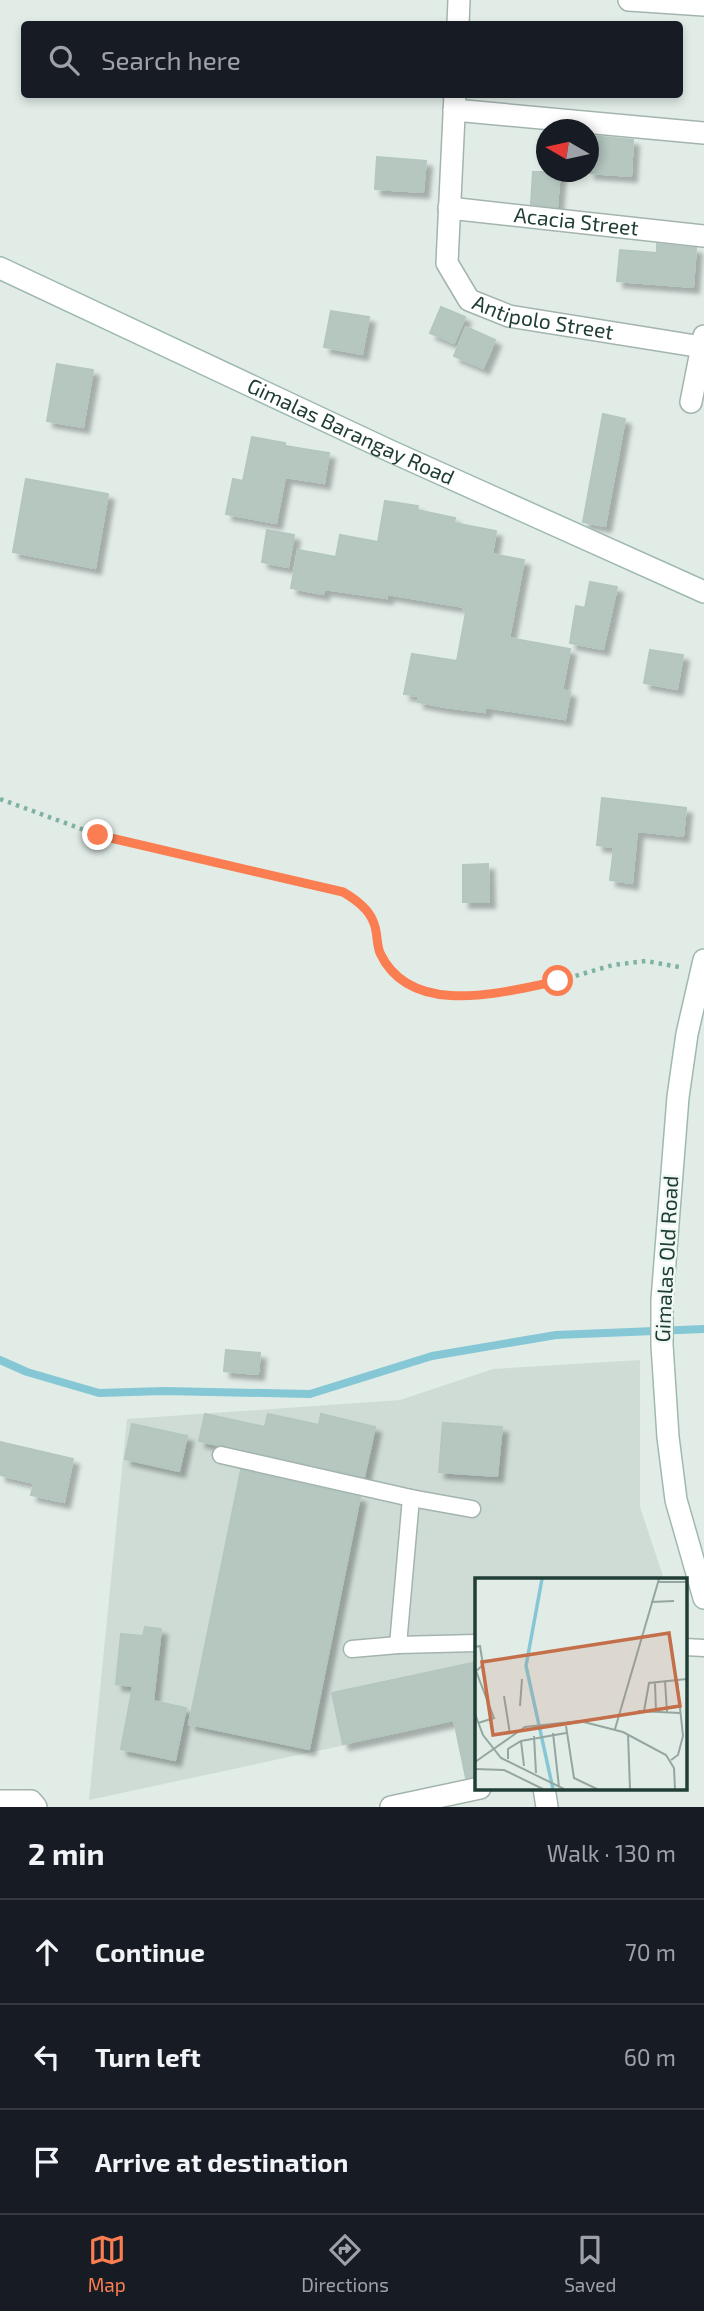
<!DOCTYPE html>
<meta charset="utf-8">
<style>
body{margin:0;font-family:"Exo 2",sans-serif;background:#242831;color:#f1f3f6}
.compass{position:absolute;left:536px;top:119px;width:63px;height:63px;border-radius:50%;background:#171b24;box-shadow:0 4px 10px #0003;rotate:279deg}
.stop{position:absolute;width:21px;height:21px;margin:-16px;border:5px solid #fa7e51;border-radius:50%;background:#fff}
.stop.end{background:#fa7e51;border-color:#fff;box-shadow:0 2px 7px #0008}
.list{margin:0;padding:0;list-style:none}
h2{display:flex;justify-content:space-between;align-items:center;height:91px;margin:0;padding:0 28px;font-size:30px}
h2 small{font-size:23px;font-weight:400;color:#9ea1a6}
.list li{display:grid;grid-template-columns:46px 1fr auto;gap:21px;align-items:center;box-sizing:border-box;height:105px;padding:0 28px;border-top:2px solid #363941}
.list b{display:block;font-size:26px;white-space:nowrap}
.list em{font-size:23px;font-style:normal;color:#9ea1a6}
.icon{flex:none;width:38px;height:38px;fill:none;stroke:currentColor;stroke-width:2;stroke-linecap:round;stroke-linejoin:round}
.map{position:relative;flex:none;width:704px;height:1807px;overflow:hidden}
.search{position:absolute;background:#171b24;box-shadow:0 4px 10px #0003;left:21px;right:21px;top:21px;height:77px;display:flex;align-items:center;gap:18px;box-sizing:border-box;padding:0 24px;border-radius:7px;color:#9ea1a6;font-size:26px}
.sheet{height:406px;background:#171b24}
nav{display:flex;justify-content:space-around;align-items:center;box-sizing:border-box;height:98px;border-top:2px solid #363941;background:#171b24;font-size:19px;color:#9ea1a6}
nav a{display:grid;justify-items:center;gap:4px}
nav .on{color:#fa7e51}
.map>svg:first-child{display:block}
</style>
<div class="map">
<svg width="704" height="1807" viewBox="0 0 704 1807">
<defs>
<filter id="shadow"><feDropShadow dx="6" dy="6" stdDeviation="2" flood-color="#0004"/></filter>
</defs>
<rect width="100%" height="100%" fill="#e1ece7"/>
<polygon fill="#cfdcd6" points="640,1360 640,1507 664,1579 476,1580 476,1717 89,1800 127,1419 400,1400 493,1369"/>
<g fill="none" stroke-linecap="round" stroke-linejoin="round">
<polyline stroke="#85c7d5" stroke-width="8" points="0,1360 27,1372 99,1393 164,1391 310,1394 432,1356 556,1335 704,1329"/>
</g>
<g fill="#b6c7c0" stroke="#b3c6bf" stroke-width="2" filter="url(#shadow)">
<polygon points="592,136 633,140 631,176 589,173"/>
<polygon points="377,157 426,161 423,192 375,189"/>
<polygon points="533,172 560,172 557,207 531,204"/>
<polygon points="657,244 696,248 693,287 617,281 620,250 657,253"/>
<polygon points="441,307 465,317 454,343 430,333"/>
<polygon points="331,311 369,317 362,354 324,347"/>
<polygon points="466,327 495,340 483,368 454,356"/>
<polygon points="57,364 93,370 83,427 47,421"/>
<polygon points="603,414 625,419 605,526 583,522"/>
<polygon points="252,437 285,443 285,446 329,453 324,483 285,477 276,523 226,514 233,479 243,481"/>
<polygon points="26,479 108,494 95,568 13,552"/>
<polygon points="385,501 418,506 417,510 455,518 454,523 496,531 492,554 524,560 509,638 570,649 562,690 570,692 565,719 485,707 485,712 445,707 418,702 419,696 404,694 412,654 457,661 466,612 463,611 464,607 387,594 387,598 324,589 323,594 291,588 298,550 336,557 340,535 378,542"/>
<polygon points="267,530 294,535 288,567 262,562"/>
<polygon points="590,582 617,587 603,649 570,643 576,606 585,608"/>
<polygon points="650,650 683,655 677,689 644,683"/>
<polygon points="602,798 686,808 683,836 637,831 632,883 610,880 614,847 597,845"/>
<polygon points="488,864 489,902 463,902 463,865"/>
<polygon points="226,1350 260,1353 258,1374 224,1371"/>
<polygon points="205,1414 265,1427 268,1414 319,1425 321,1414 375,1427 364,1477 199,1441"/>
<polygon points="443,1423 502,1427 497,1476 439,1472"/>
<polygon points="132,1424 187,1436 179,1471 125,1459"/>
<polygon points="0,1442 73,1459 64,1502 31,1495 34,1483 0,1475"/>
<polygon points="241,1470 360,1497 309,1749 189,1724"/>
<polygon points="145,1627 161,1629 153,1701 186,1708 175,1760 121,1749 133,1686 116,1684 121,1634 143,1636"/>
<polygon points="477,1662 477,1775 466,1778 454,1720 343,1744 332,1693"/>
</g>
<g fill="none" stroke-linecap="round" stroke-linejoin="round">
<defs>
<g id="lane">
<polyline points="221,1455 411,1498 472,1509"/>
<polyline points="398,1645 411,1498"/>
<polyline points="685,1647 704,1648"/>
<polyline points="352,1649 398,1645 476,1643"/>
</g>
<g id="street">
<polyline points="629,0 704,5"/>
<polyline points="458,24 459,0"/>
<path id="s1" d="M455,94L447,263L469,300L509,316L702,347"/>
<polyline points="454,110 704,133"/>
<path id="s2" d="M449,208L704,236"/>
<polyline points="691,402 704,336"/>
<polyline points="544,1788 547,1807"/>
<polyline points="0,1801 31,1801 36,1807"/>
<polyline points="391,1807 480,1788"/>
</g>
<g id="secondary">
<path id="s3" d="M0,268L388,450L704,592"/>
<polyline points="704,960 687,1034 678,1097 662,1300 662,1345 668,1437 676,1500 704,1598"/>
</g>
</defs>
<use href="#lane" stroke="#a3b4ae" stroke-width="19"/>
<use href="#street" stroke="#a3b4ae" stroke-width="24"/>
<use href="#secondary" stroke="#9eb9b0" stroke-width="24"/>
<polyline stroke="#7fb2a3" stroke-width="4.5" stroke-dasharray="3.5 5" stroke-linecap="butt" points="0,799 98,835 343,892 360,903 374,921 379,951 391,970 406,984 429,991 463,998 558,981 613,965 646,961 679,967"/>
<use href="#lane" stroke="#fff" stroke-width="16"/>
<use href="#street" stroke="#fff" stroke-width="21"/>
<use href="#secondary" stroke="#fff" stroke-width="21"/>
</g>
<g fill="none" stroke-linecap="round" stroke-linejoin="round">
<path stroke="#fa7e51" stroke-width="9" d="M98,835L343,892C355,899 368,908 373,921C378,931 376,943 380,953C411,1019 503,992 558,981"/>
</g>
<g text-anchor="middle" stroke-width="5" stroke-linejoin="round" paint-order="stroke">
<g font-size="21" fill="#203e36" stroke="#f1f9f5">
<text dy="7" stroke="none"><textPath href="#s2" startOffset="128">Acacia Street</textPath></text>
<text dy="7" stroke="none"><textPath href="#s1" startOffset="289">Antipolo Street</textPath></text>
<text dy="7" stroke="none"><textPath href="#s3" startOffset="387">Gimalas Barangay Road</textPath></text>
<text transform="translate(667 1259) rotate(-87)" y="7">Gimalas Old Road</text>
</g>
</g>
<g transform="translate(475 1578)">
<rect width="212" height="212" fill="#e1ece7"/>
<path fill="none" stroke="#85c7d5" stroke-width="3.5" d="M67,1L51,88L78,211"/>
<path fill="none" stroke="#94a6a0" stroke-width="2" d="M182,4H212M176,24L199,23M0,69L5,68L8,87L1,93M1,93L19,140L3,145M190,103L192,134M180,105L181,134M29,118L35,156M45,128L47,101M163,133L205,135M169,133L174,105L212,101M0,136L8,157L26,180L89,211M91,148L99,200L122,211M140,151L184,1M78,155L84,209M153,156L155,211M59,158L61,195M46,163L49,188M33,181V171L46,163L91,155M196,182L203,177L208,158L202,102M0,184L50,149L105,143L148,154L191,177L199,190L200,211M0,191L29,192L68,211"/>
<path fill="#c46e4a" fill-opacity="0.15" stroke="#c46e4a" stroke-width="3.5" d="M194,55L205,128L18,157L7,84Z"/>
<rect width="212" height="212" fill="none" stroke="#203e36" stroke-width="3.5"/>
</g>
</svg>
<svg class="compass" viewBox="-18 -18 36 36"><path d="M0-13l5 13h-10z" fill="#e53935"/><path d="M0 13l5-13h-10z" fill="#9ea1a6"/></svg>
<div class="stop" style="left:558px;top:981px"></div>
<div class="stop end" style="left:98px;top:835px"></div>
<div class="search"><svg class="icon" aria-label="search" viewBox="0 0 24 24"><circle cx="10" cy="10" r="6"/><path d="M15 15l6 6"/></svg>Search here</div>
</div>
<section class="sheet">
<h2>2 min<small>Walk · 130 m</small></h2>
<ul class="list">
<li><svg class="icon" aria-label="ahead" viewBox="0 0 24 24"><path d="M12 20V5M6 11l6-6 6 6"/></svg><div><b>Continue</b></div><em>70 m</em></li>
<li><svg class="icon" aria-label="left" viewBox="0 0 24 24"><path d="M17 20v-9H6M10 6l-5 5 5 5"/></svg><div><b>Turn left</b></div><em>60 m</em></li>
<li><svg class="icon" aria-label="arrive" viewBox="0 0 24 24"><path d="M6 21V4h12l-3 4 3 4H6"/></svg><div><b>Arrive at destination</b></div></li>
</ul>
</section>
<nav>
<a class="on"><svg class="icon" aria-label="map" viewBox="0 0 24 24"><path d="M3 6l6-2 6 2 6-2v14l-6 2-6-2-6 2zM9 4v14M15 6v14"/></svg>Map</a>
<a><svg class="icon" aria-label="directions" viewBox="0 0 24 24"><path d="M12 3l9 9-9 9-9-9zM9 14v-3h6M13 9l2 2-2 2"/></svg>Directions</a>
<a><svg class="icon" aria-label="saved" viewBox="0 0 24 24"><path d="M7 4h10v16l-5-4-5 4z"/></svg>Saved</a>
</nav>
